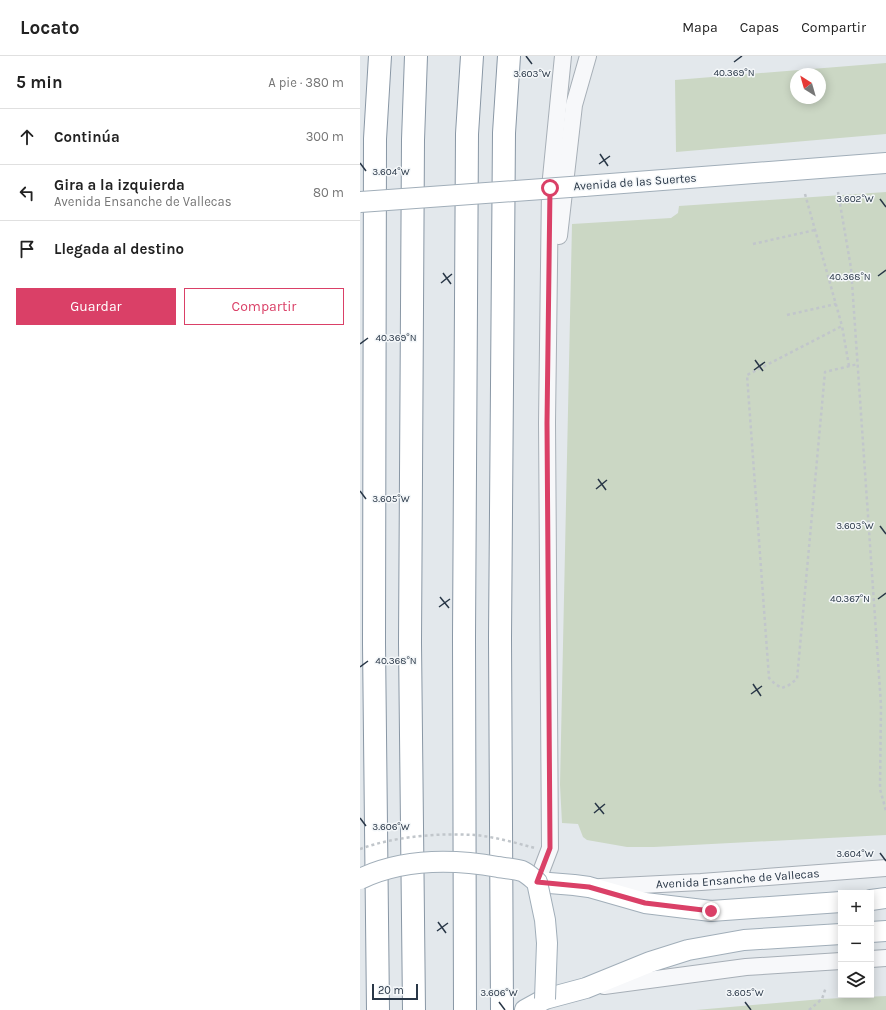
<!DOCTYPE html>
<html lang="es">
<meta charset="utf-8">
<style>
body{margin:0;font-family:Karla,sans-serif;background:#f2f2f2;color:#222}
.controls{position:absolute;right:12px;bottom:12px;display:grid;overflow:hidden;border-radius:0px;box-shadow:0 2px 10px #0003}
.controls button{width:36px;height:36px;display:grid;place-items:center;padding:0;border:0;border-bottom:1px solid #e0e0e0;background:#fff;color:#222;font:20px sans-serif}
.compass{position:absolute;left:430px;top:12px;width:36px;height:36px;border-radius:50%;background:#fff;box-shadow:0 2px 10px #0003;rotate:323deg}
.scale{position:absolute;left:12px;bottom:10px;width:46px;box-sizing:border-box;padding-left:4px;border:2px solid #293747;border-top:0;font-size:11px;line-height:14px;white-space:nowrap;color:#293747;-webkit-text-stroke:3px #f4f7f9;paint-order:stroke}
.stop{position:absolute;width:12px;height:12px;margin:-9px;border:3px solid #da4067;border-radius:50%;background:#fff}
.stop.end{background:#da4067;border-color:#fff;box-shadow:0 1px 4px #0008}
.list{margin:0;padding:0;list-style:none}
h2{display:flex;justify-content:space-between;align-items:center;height:52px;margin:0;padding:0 16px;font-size:17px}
h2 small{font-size:13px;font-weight:400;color:#767676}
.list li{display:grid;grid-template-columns:26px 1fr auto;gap:12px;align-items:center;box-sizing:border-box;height:56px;padding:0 16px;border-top:1px solid #e0e0e0}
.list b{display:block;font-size:15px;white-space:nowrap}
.list p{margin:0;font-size:13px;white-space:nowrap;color:#767676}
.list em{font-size:13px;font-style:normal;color:#767676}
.actions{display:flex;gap:8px;padding:12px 16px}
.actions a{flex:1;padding:9px 0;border:1px solid #da4067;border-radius:0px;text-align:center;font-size:14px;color:#da4067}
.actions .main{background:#da4067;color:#fff}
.icon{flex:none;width:22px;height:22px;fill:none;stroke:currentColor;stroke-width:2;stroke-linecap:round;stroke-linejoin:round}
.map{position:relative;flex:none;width:526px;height:954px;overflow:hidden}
header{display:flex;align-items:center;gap:24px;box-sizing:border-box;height:56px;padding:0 20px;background:#fff;border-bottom:1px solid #e0e0e0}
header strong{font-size:19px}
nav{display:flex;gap:22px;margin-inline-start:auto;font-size:14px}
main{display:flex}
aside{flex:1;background:#fff}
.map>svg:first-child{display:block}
</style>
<header>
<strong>Locato</strong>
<nav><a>Mapa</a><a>Capas</a><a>Compartir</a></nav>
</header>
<main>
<aside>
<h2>5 min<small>A pie · 380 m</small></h2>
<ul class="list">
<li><svg class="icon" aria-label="ahead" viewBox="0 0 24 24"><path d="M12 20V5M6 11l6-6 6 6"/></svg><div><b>Continúa</b></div><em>300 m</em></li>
<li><svg class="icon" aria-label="left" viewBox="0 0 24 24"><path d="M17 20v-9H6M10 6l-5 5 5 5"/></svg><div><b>Gira a la izquierda</b><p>Avenida Ensanche de Vallecas</p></div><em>80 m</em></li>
<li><svg class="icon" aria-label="arrive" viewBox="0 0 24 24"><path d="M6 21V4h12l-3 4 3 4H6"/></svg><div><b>Llegada al destino</b></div></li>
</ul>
<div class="actions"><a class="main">Guardar</a><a>Compartir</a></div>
</aside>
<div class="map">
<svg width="526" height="954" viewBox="0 0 526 954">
<rect width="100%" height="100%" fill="#e3e8ec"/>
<g fill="#cbd7c4" fill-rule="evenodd">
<path d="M526,7V78L316,96L315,24ZM436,18H460V42H436Z"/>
<polygon points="526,136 526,779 294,791 267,791 227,784 223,781 218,768 202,767 200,729 212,168 311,162 318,157 319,150"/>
<polygon points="526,940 526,954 336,954 462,943"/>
</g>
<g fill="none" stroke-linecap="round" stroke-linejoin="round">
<defs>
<g id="minor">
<polyline points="199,180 214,49 228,0"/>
<polyline points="177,826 190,792 187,367 190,132 203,0"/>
<path id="s1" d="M240,831L341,826L526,812"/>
<polyline points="511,903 526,902"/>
<polyline points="244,930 386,911 481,905"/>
</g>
<g id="major">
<polyline points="224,130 526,107"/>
<polyline points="177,826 214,829 229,831 285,847 351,855 481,846"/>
<polyline points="511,844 526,842"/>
<polyline points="511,876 526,875"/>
<polyline points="165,954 185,943 226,932 290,906 328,894 384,884 481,878"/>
</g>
<g id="highway">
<polyline points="18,954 14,588 15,83 20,0"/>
<polyline points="54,954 50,587 53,84 56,0"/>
<polyline points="105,954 104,582 107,78 112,0"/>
<polyline points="142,954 140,582 144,77 149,0"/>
</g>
</defs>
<use href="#minor" stroke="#a7afb7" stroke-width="18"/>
<use href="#major" stroke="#a1aeb9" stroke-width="22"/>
<use href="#highway" stroke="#8997a5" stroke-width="24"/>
<g stroke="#c1c6cb" stroke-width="2.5" stroke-dasharray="3 3" stroke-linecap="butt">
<polyline points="478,136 491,212 521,649 520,733 526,755"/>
<polyline points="445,138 482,270"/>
<polyline points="393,188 455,174"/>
<polyline points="427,259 476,248"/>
<polyline points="489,310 482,270 387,319 409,622 415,628 422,632 429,629 437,623 465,316 498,308"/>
<polyline points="449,954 462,943 466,931"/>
</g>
<use href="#minor" stroke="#f7f8fa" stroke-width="16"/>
<use href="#major" stroke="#fff" stroke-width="20"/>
<use href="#highway" stroke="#fff" stroke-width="22"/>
<defs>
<g id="major-bridge">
<polyline points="0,146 224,130"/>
<path d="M0,823C42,803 93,803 138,811C145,812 154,813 162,815C167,817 172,822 177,826L185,864L187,887L185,943"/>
</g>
</defs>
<use href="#major-bridge" stroke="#a1aeb9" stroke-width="22" stroke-linecap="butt"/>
<path stroke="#c1c6cb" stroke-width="2.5" stroke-dasharray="3 3" stroke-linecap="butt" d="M0,793C36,780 78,777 115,779C136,781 156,787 175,792"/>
<use href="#major-bridge" stroke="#fff" stroke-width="20"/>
</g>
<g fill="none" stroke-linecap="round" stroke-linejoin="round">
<polyline stroke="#da4067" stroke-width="5" points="190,132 187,367 190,792 177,826 229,831 285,847 351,855"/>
</g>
<path fill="none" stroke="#293747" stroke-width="1.5" d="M166,0L172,8M374,6L382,0M240,98L248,110M0,107L6,115M239,108L250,100M520,143L526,151M83,217L91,228M518,220L526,214M81,227L92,218M0,288L8,282M395,304L403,315M394,314L405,306M238,423L246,434M236,433L247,424M0,435L6,443M520,470L526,478M80,541L89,552M518,543L526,537M79,551L90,543M0,611L8,605M393,628L401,640M391,638L402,630M235,747L244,758M234,757L245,748M0,762L6,770M520,797L526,805M78,866L86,877M77,875L88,867M139,946L145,954M385,946L391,954"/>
<g text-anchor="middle" stroke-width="3" stroke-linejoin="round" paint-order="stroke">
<g font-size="12" fill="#293747" stroke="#f4f7f9">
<text transform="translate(275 126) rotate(-4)" y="4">Avenida de las Suertes</text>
<text dy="4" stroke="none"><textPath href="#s1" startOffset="138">Avenida Ensanche de Vallecas</textPath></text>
</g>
</g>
<g font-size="10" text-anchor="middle" fill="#293747" stroke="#f4f7f9" stroke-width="3" stroke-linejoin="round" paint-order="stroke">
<text x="374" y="20">40.369°N</text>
<text x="172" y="21">3.603°W</text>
<text x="31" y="119">3.604°W</text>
<text x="495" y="146">3.602°W</text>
<text x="490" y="224">40.368°N</text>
<text x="36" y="285">40.369°N</text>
<text x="31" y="446">3.605°W</text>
<text x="495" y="473">3.603°W</text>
<text x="490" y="546">40.367°N</text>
<text x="36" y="608">40.368°N</text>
<text x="31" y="774">3.606°W</text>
<text x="495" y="801">3.604°W</text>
<text x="139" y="940">3.606°W</text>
<text x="385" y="940">3.605°W</text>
</g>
</svg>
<div class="controls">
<button>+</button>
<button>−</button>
<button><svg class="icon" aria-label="layers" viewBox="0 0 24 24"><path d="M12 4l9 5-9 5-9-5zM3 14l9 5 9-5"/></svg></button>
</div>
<svg class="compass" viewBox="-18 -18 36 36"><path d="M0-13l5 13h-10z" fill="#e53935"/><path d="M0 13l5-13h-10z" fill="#767676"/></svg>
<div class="scale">20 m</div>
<div class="stop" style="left:190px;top:132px"></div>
<div class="stop end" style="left:351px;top:855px"></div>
</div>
</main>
